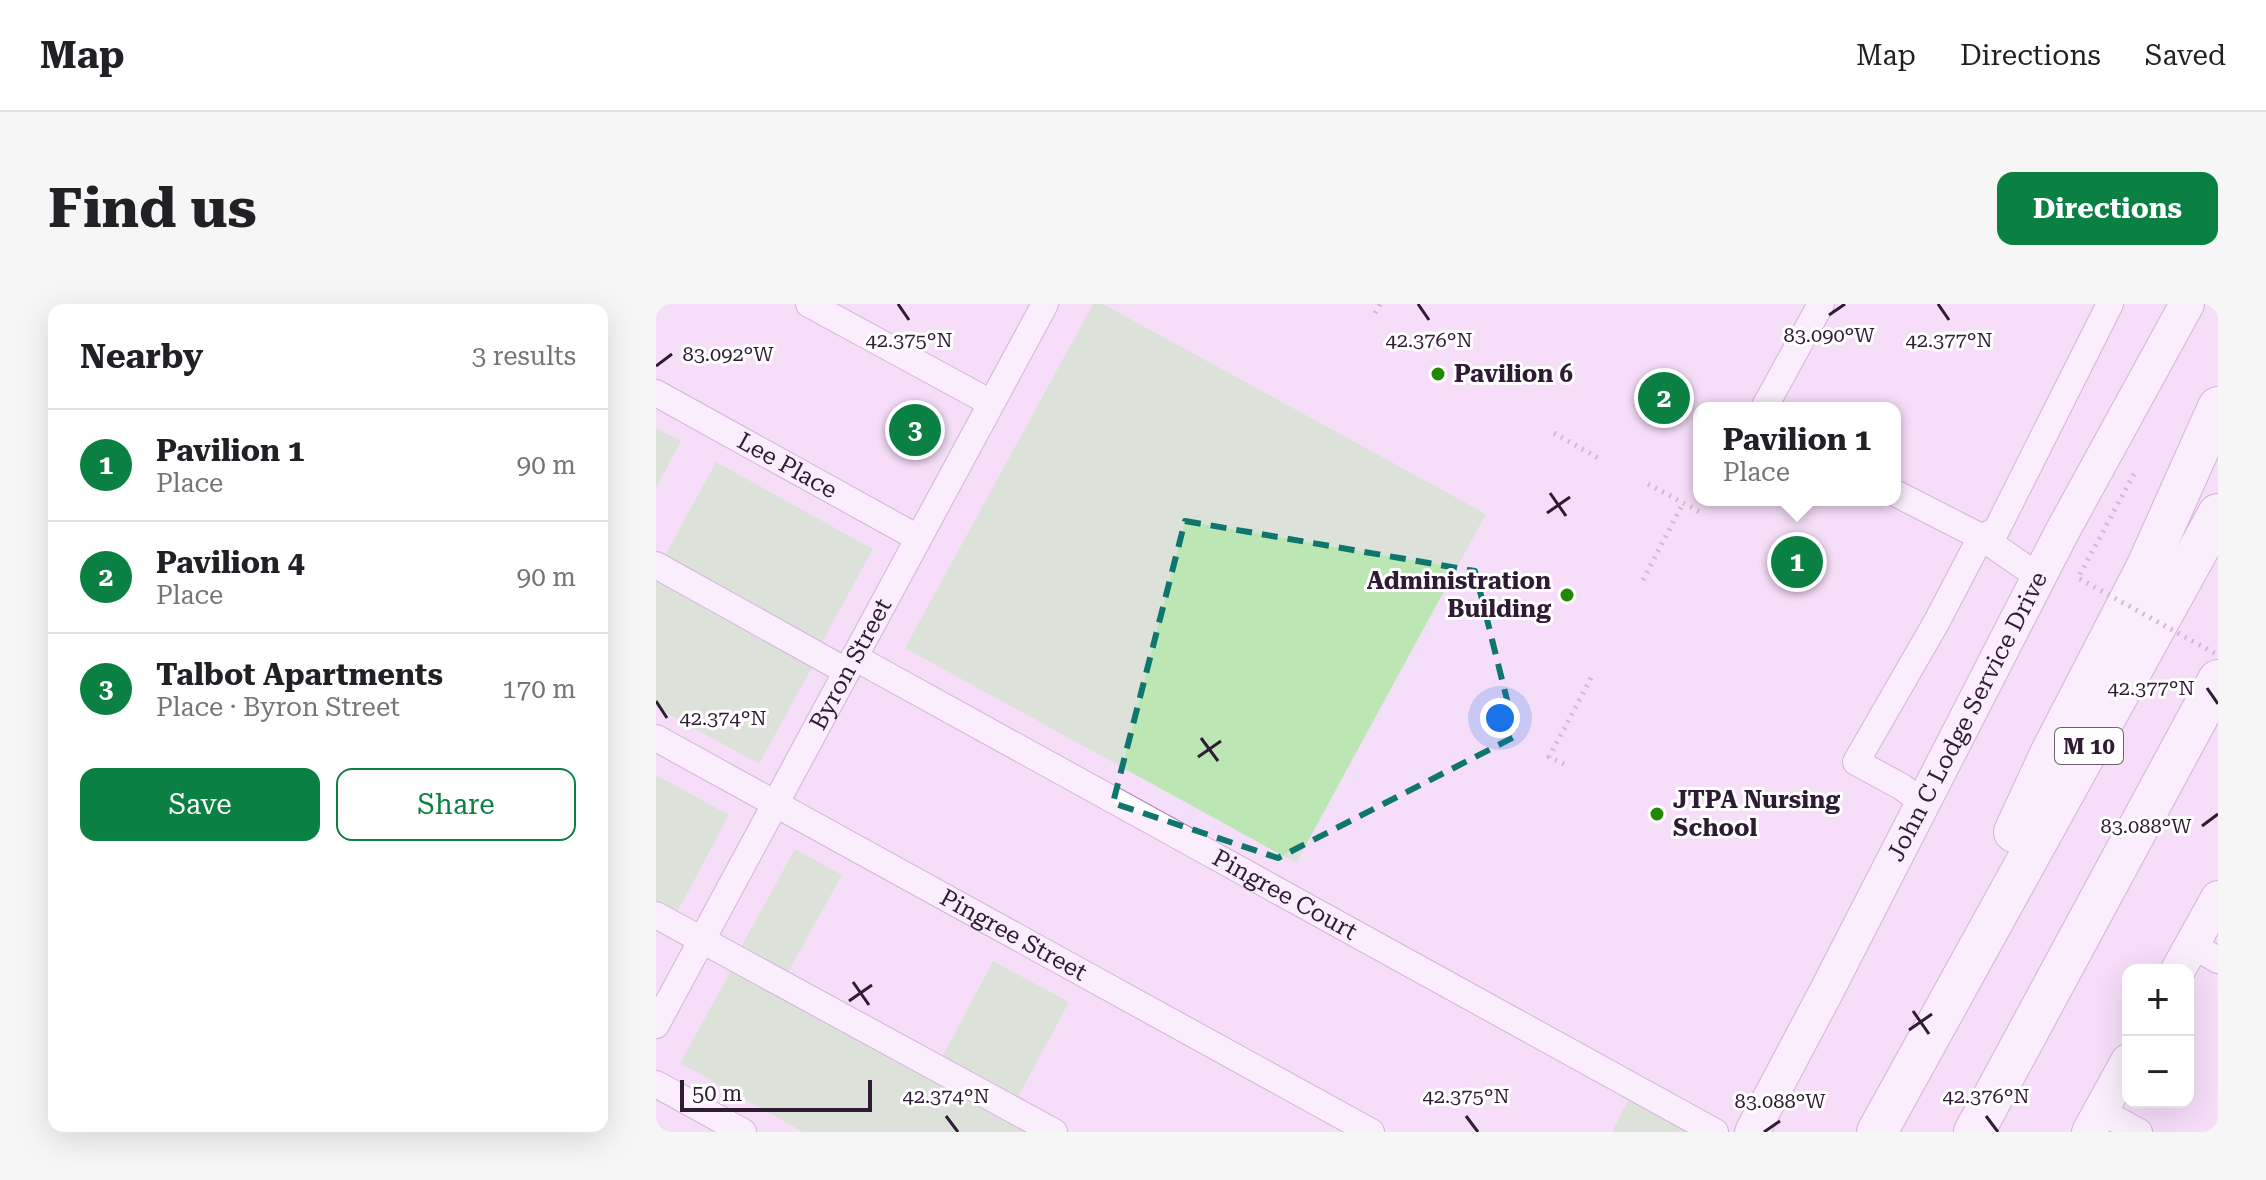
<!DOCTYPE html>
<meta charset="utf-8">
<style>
body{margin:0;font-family:"Roboto Serif",serif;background:#f6f6f6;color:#202124}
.controls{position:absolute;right:24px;bottom:24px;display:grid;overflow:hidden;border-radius:16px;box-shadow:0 8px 32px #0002}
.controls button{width:72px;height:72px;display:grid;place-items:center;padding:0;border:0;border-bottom:2px solid #e0e0e0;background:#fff;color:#202124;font:40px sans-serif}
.scale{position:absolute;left:24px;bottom:20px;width:192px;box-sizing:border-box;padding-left:8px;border:4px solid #301b34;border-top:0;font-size:22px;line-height:28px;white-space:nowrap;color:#301b34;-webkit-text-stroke:6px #fff;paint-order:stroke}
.you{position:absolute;left:844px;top:414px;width:28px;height:28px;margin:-20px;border:6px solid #fff;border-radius:50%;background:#1a73e8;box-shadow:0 0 0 12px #1a73e833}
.badge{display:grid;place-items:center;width:52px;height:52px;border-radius:50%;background:#0b8043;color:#fff;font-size:26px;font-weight:700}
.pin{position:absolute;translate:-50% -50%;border:4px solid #fff;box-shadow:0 2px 8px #0006}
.popup{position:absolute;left:1037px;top:98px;width:208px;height:104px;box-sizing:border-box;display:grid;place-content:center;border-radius:16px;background:#fff;filter:drop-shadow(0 2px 6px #0005);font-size:26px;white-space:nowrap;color:#757577}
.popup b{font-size:30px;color:#202124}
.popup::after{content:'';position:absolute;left:50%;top:100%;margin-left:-16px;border:16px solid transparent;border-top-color:#fff}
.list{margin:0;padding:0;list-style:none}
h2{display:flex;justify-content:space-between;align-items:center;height:104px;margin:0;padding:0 32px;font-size:34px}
h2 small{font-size:26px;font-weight:400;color:#757577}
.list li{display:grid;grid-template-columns:52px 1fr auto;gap:24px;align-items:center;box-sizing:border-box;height:112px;padding:0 32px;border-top:2px solid #e0e0e0}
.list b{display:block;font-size:30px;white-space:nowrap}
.list p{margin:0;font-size:26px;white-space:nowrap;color:#757577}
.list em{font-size:26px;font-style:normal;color:#757577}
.actions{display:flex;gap:16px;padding:24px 32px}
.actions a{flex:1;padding:18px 0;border:2px solid #0b8043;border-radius:16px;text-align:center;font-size:28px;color:#0b8043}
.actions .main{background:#0b8043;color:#fff}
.map{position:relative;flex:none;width:1562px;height:828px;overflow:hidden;border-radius:16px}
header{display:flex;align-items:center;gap:48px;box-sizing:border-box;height:112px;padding:0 40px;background:#fff;border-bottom:2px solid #e0e0e0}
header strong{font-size:38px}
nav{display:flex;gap:44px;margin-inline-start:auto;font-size:28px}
.intro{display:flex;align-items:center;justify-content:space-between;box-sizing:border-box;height:192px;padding:0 48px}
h1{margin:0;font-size:56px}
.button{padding:20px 36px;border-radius:16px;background:#0b8043;color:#fff;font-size:28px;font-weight:700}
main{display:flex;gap:48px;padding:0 48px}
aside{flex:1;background:#fff;border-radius:16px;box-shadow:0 8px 32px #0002}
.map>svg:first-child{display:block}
</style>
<header>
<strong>Map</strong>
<nav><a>Map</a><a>Directions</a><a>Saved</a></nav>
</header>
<div class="intro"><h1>Find us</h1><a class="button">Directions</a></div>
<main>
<aside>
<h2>Nearby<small>3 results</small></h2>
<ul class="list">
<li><span class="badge">1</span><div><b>Pavilion 1</b><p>Place</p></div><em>90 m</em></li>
<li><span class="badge">2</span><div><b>Pavilion 4</b><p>Place</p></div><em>90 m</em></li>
<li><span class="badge">3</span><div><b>Talbot Apartments</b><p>Place · Byron Street</p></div><em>170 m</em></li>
</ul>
<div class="actions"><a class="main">Save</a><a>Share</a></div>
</aside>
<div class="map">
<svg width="1562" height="828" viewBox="0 0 1562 828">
<rect width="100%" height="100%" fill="#f5def9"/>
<g fill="#bce7b4">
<polygon points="437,0 447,0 830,210 640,559 249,344"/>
<polygon points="0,124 25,137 0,184"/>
<polygon points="60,158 217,245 164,342 7,255"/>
<polygon points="0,268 160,356 103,460 0,403"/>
<polygon points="0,471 73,511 19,612 0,602"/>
<polygon points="139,545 186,571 131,670 85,643"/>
<polygon points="337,657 413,698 361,795 285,755"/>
<polygon points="77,663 375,828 147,828 24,759"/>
<polygon points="974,792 1041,828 956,828"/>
</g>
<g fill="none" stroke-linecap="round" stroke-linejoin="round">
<defs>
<g id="minor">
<polyline points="153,0 335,99"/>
<path id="s1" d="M0,89L262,234"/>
<polyline points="1108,104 1165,0"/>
<polyline points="1239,189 1325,233 1340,227 1454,0"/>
<polyline points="0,261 190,367"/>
<path id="s2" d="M198,353L1059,828"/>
<path id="s3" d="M0,434L715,828"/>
<polyline points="1267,499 1246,483 1200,458 1280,319 1325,233 1383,273"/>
<polyline points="0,611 398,828"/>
<polyline points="1536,641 1562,656"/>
<path id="s4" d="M0,721L389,0"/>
<polyline points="0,780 87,828"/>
<polyline points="1445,807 1483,828"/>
</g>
<g id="major">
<polyline points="1522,666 1562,594"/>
<path id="s5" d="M1096,828L1169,690L1406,228L1531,0"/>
<polyline points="1433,828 1472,757"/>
</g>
<g id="highway">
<polyline points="1358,528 1394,450 1490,264 1562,103"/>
<polyline points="1221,828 1562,210"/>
<polyline points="1318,828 1562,376"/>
</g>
</defs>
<use href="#minor" stroke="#ae7ab8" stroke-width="28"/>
<use href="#major" stroke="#ae7ab8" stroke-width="36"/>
<use href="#highway" stroke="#ae7ab8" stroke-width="42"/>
<g stroke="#a38da7" stroke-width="5" stroke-dasharray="2 6" stroke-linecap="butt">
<polyline points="719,9 724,0"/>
<polyline points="898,129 944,155"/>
<polyline points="992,180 1046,209"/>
<polyline points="987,276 1027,199"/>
<polyline points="908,460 893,453 935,374"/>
</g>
<use href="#minor" stroke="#fff" stroke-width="26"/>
<use href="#major" stroke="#fff" stroke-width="34"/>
<use href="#highway" stroke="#fff" stroke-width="40"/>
<polyline stroke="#a38da7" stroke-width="5" stroke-dasharray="2 6" stroke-linecap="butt" points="1478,170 1422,274 1562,351"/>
</g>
<path d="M0 0H1562V828H0ZM529,217L819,267L860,432L622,554L457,499Z" fill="#f5def9" fill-opacity=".55" fill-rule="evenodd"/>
<path fill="none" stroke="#0f766e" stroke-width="6" stroke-dasharray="16 10" stroke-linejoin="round" d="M529,217L819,267L860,432L622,554L457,499Z"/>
<path fill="none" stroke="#301b34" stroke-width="3" d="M242,0L253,16M762,0L773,16M1282,0L1293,16M1173,11L1189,0M0,62L16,50M894,189L910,212M891,209L914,193M1551,384L1562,400M0,397L11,414M545,434L562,457M542,453L565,437M1546,522L1562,510M197,678L213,701M193,697L216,681M1257,707L1273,730M1253,726L1276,710M290,812L302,828M810,812L822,828M1330,812L1342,828M1108,828L1124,817"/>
<g fill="#218900" stroke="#fff" stroke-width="3">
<circle cx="782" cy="70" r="8"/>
<circle cx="911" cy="291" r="8"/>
<circle cx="1001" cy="510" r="8"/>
</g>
<g text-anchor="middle" stroke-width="6" stroke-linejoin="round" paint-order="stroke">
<rect fill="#fff" stroke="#6e5f71" stroke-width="2" x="1399" y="424" width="68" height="36" rx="6"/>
<g font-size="22" font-weight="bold" fill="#301b34">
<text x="1433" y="450">M 10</text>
</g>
<g font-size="24" font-weight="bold" fill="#301b34" stroke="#fff" text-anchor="start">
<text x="798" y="78">Pavilion 6</text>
<text x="895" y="285" text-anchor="end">Administration<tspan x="895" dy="28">Building</tspan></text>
<text x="1017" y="504">JTPA Nursing<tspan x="1017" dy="28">School</tspan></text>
</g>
<g font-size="24" fill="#301b34" stroke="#fff">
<text dy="8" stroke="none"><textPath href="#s1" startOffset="150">Lee Place</textPath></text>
<text dy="8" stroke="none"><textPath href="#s4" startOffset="410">Byron Street</textPath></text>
<text dy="8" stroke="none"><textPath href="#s5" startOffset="468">John C Lodge Service Drive</textPath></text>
<text dy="8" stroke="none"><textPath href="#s2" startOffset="492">Pingree Court</textPath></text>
<text dy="8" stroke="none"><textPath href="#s3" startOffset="408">Pingree Street</textPath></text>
</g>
</g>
<g font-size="20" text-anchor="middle" fill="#301b34" stroke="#fff" stroke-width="6" stroke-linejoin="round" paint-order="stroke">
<text x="1173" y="38">83.090°W</text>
<text x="253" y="43">42.375°N</text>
<text x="773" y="43">42.376°N</text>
<text x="1293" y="43">42.377°N</text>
<text x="72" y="57">83.092°W</text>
<text x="1495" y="391">42.377°N</text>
<text x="67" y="421">42.374°N</text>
<text x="1490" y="529">83.088°W</text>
<text x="290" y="799">42.374°N</text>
<text x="810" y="799">42.375°N</text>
<text x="1330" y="799">42.376°N</text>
<text x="1124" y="804">83.088°W</text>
</g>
</svg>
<div class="controls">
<button>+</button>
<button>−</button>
</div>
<div class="scale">50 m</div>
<div class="you"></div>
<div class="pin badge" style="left:1141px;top:258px">1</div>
<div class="popup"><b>Pavilion 1</b>Place</div>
<div class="pin badge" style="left:1008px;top:94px">2</div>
<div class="pin badge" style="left:259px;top:126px">3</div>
</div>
</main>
